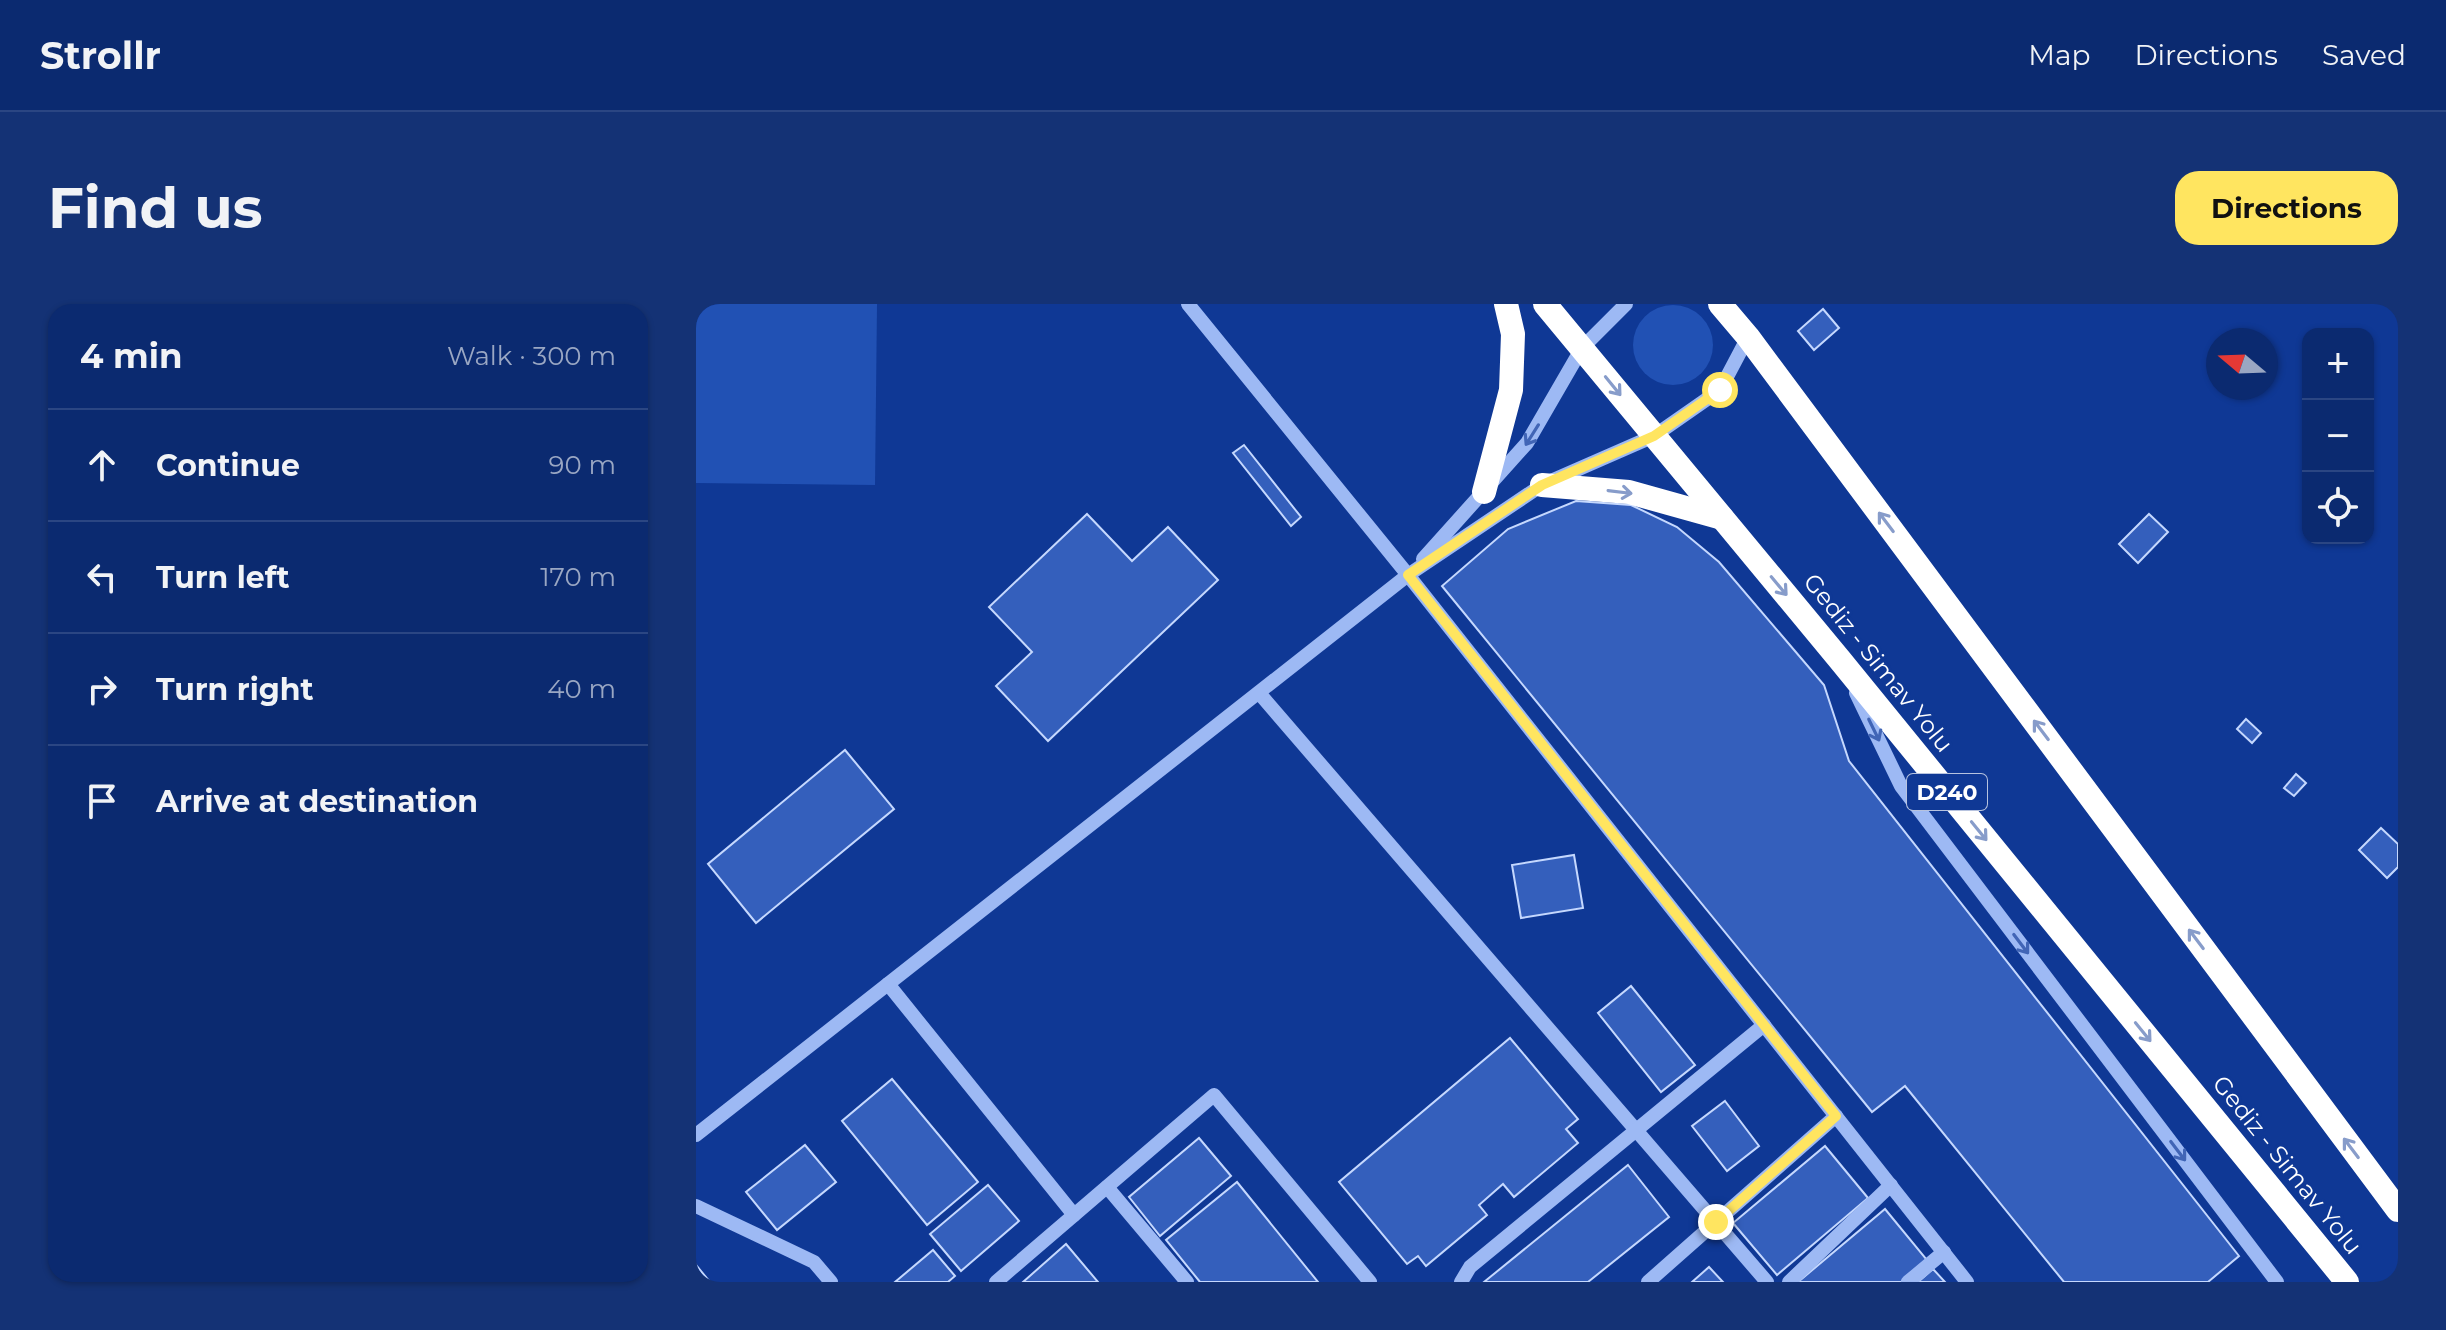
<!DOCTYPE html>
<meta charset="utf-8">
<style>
body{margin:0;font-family:Montserrat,sans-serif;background:#143275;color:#f1f3f6}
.controls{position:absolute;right:24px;top:24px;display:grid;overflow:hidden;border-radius:16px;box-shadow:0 2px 6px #0004}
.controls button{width:72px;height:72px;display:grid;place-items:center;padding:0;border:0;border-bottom:2px solid #2b4683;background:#0b2a70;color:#f1f3f6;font:40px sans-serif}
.compass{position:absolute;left:1510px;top:24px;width:72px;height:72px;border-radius:50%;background:#0b2a70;box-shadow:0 2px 6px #0004;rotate:289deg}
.stop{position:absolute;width:24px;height:24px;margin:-18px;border:6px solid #ffe560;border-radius:50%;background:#fff}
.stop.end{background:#ffe560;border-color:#fff;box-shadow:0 2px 8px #0008}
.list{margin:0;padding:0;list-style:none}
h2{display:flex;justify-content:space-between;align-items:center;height:104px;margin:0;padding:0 32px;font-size:34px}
h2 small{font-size:26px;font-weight:400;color:#9aa7c3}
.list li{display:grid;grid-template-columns:52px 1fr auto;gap:24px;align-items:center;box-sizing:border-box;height:112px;padding:0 32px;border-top:2px solid #2b4683}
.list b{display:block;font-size:30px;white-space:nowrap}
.list em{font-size:26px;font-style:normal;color:#9aa7c3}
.icon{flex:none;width:44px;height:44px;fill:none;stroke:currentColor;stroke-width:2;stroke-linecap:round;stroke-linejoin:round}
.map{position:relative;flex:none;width:1702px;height:978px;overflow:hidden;border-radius:24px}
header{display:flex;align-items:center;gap:48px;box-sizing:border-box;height:112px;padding:0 40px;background:#0b2a70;border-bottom:2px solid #2b4683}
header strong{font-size:38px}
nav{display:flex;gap:44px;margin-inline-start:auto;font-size:28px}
.intro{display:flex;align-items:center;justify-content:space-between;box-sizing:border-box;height:192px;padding:0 48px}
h1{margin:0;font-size:56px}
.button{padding:20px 36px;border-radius:24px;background:#ffe560;color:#111;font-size:28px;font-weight:700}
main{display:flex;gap:48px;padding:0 48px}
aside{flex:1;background:#0b2a70;border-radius:24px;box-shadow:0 2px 6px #0004}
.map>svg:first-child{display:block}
</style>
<header>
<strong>Strollr</strong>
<nav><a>Map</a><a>Directions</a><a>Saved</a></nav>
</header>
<div class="intro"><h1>Find us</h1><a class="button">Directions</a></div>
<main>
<aside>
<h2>4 min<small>Walk · 300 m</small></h2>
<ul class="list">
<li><svg class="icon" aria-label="ahead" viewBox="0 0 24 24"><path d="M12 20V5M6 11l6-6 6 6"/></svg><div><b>Continue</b></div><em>90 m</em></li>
<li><svg class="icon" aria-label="left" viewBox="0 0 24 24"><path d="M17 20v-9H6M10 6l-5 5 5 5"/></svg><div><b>Turn left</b></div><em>170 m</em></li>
<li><svg class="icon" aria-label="right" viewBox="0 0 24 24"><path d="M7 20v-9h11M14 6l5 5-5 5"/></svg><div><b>Turn right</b></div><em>40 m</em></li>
<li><svg class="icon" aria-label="arrive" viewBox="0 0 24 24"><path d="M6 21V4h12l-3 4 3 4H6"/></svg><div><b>Arrive at destination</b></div></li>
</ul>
</aside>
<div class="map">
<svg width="1702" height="978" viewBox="0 0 1702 978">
<rect width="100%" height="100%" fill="#0f3895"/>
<g fill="#2151b4">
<polygon points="0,0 181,0 179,181 0,179"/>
<circle cx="977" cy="41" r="40"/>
</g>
<g fill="#345fbc" stroke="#c5d8fe" stroke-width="2">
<polygon points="1127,5 1143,24 1118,46 1102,27"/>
<polygon points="548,141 605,213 595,222 537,149"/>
<polygon points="880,197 935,201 981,223 1023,258 1128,381 1153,457 1543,952 1512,978 1368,978 1209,782 1176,808 746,282 812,225"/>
<polygon points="391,210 436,257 472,223 522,276 352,437 300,382 336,348 293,303"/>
<polygon points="1453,210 1472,228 1442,259 1423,240"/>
<polygon points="1550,415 1565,429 1556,439 1541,425"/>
<polygon points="149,446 198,505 60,619 12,560"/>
<polygon points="1600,470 1610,479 1598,492 1588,484"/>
<polygon points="1685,524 1702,540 1702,563 1691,574 1663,546"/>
<polygon points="878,551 887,604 825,614 816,561"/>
<polygon points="935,682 999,761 965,788 902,709"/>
<polygon points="814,734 882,815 870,825 882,839 818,893 807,880 783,901 791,911 730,962 722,952 711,960 643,878"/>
<polygon points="196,775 282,878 231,921 146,817"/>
<polygon points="1029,797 1063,842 1031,867 996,822"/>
<polygon points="503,834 535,872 464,932 433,893"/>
<polygon points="109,841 140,878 81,926 50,888"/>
<polygon points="1129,842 1172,894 1081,971 1037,919"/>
<polygon points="932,861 973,913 892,978 788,978"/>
<polygon points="541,878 622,978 504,978 470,936"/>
<polygon points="292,881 323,917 265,967 234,930"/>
<polygon points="1189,905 1231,956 1205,978 1102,978"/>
<polygon points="370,940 402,978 327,978"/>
<polygon points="237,946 259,972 252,978 199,978"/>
<polygon points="0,961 14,978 0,978"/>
<polygon points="1013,963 1027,978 996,978"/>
<polygon points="1237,965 1249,978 1222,978"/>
</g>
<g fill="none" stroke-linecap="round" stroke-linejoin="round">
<g stroke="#9db9f4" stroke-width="14">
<polyline points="492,0 712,271 1271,978"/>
<polyline points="727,255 831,139 886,44 930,0"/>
<polyline points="563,389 1071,978"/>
<polyline points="1160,389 1205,482 1581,978"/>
<polyline points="192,680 378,911"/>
<polyline points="0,831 712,271 846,181 958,132 1024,86 1052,33"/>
<polyline points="411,883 491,978"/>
<polyline points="0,902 118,958 135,978"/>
<polyline points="300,978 518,791 674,978"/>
<polyline points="765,978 774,963 1068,721"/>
<polyline points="952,978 1140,812"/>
<polyline points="1093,978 1195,881"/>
<polyline points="1212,978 1248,948"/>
</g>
<g stroke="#fff" stroke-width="24">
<polyline points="849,0 1144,356 1651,978"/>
<polyline points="1024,0 1052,33 1702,906"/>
<polyline points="846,181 933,188 1026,214"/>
<polyline points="788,188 815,86 817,30 810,0"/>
</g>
</g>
<defs><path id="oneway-shaft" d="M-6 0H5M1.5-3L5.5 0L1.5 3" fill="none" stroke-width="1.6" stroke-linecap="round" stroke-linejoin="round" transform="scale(2)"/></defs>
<g stroke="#879cca">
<use href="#oneway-shaft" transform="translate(917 82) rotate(51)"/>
<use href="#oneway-shaft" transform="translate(924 188) rotate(7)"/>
<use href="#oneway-shaft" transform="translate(1190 218) rotate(-127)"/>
<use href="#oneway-shaft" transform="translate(1083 282) rotate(50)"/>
<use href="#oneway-shaft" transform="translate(1345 426) rotate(-127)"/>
<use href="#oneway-shaft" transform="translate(1283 527) rotate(51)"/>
<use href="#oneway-shaft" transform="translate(1500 635) rotate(-127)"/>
<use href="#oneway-shaft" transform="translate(1447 728) rotate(51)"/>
<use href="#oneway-shaft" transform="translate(1655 844) rotate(-127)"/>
</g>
<g stroke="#4165b6">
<use href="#oneway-shaft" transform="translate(836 131) rotate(122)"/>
<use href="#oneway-shaft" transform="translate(1178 426) rotate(64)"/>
<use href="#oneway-shaft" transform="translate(1325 640) rotate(53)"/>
<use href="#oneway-shaft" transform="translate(1482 847) rotate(53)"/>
</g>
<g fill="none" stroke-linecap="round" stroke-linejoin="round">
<polyline stroke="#ffe560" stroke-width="10" points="1020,918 1140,812 712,271 846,181 958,132 1024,86"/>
</g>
<g text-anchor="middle" stroke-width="6" stroke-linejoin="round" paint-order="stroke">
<rect fill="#0f3895" stroke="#b7c3df" stroke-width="2" x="1211" y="470" width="80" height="36" rx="6"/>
<g font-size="22" font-weight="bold" fill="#fff">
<text x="1251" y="496">D240</text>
</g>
<g font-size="24" fill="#fff" stroke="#0f3895">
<text transform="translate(1182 359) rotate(51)" y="8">Gediz - Simav Yolu</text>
<text transform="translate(1591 861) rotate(51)" y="8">Gediz - Simav Yolu</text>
</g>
</g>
</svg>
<div class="controls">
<button>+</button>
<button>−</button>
<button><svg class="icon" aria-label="locate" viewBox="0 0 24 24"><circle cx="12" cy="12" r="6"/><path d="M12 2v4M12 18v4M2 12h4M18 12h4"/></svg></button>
</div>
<svg class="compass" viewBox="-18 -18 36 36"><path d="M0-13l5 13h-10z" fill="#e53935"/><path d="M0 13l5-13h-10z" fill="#9aa7c3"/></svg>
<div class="stop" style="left:1024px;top:86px"></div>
<div class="stop end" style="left:1020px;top:918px"></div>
</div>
</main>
